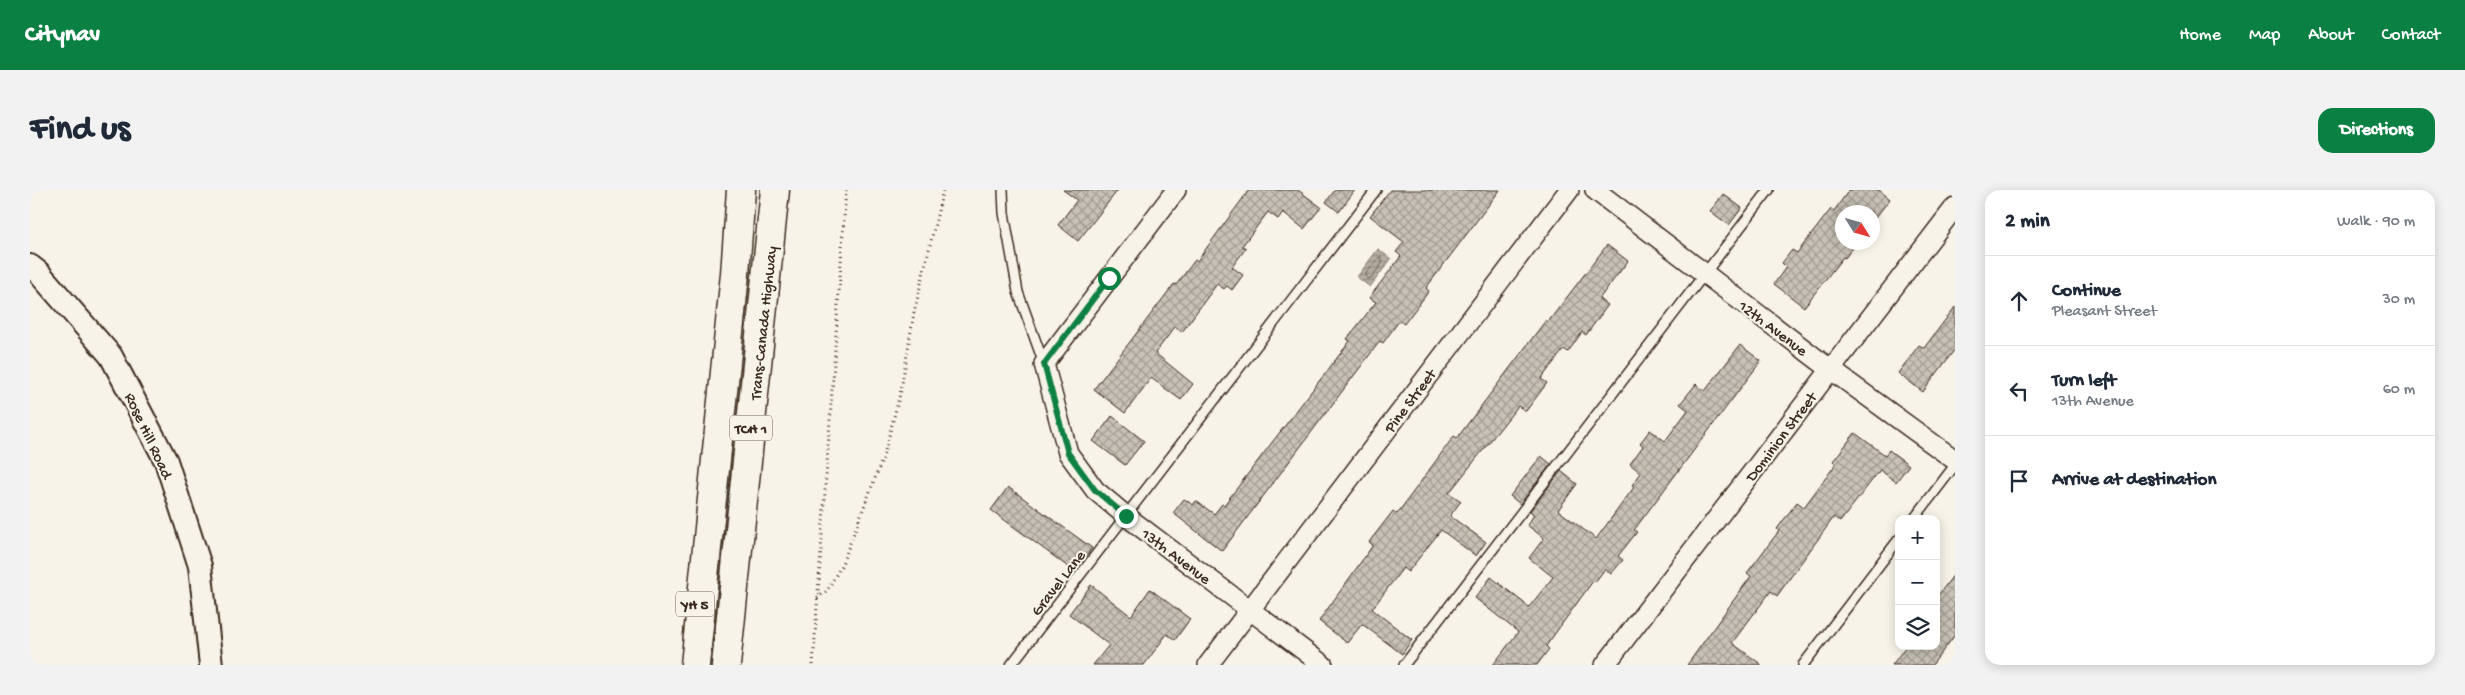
<!DOCTYPE html>
<meta charset="utf-8">
<style>
body{margin:0;font-family:"Gochi Hand",sans-serif;background:#f2f2f3;color:#1f2937}
.controls{position:absolute;right:15px;bottom:15px;display:grid;overflow:hidden;border-radius:10px;box-shadow:0 2px 12px #0003}
.controls button{width:45px;height:45px;display:grid;place-items:center;padding:0;border:0;border-bottom:1px solid #e0e1e3;background:#fff;color:#1f2937;font:25px sans-serif}
.compass{position:absolute;left:1805px;top:15px;width:45px;height:45px;border-radius:50%;background:#fff;box-shadow:0 2px 12px #0003;rotate:127deg}
.stop{position:absolute;width:15px;height:15px;margin:-11px;border:4px solid #0b8043;border-radius:50%;background:#fff}
.stop.end{background:#0b8043;border-color:#fff;box-shadow:0 1px 5px #0008}
.list{margin:0;padding:0;list-style:none}
h2{display:flex;justify-content:space-between;align-items:center;height:65px;margin:0;padding:0 20px;font-size:21px}
h2 small{font-size:16px;font-weight:400;color:#747a83}
.list li{display:grid;grid-template-columns:32px 1fr auto;gap:15px;align-items:center;box-sizing:border-box;height:90px;padding:0 20px;border-top:1px solid #e0e1e3}
.list b{display:block;font-size:19px;white-space:nowrap}
.list p{margin:0;font-size:16px;white-space:nowrap;color:#747a83}
.list em{font-size:16px;font-style:normal;color:#747a83}
.icon{flex:none;width:28px;height:28px;fill:none;stroke:currentColor;stroke-width:2;stroke-linecap:round;stroke-linejoin:round}
.map{position:relative;flex:none;width:1925px;height:475px;overflow:hidden;border-radius:15px}
header{display:flex;align-items:center;gap:30px;box-sizing:border-box;height:70px;padding:0 25px;background:#0b8043;color:#fff}
header strong{font-size:24px}
nav{display:flex;gap:28px;margin-inline-start:auto;font-size:18px}
.intro{display:flex;align-items:center;justify-content:space-between;box-sizing:border-box;height:120px;padding:0 30px}
h1{margin:0;font-size:35px}
.button{padding:12px 22px;border-radius:15px;background:#0b8043;color:#fff;font-size:18px;font-weight:700}
main{display:flex;gap:30px;padding:0 30px}
aside{flex:1;background:#fff;border-radius:15px;box-shadow:0 2px 12px #0003}
.map>svg:first-child{display:block}
</style>
<header>
<strong>Citynav</strong>
<nav><a>Home</a><a>Map</a><a>About</a><a>Contact</a></nav>
</header>
<div class="intro"><h1>Find us</h1><a class="button">Directions</a></div>
<main>
<div class="map">
<svg width="1925" height="475" viewBox="0 0 1925 475">
<defs>
<pattern id="water-rules" width="6" height="5" patternUnits="userSpaceOnUse" patternTransform="scale(1.25)"><rect width="6" height="5" fill="#b4aca0"/><path d="M0 2.5h6" fill="none" stroke="#948c82"/></pattern>
<pattern id="building-cross-hatch" width="8" height="8" patternUnits="userSpaceOnUse" patternTransform="scale(1.25)"><rect width="8" height="8" fill="#c8c1b6"/><path d="M0 0l8 8M0 8l8-8" fill="none" stroke="#a49d93"/></pattern>
</defs>
<rect width="100%" height="100%" fill="#f7f3e8"/>
<filter id="ink" filterUnits="userSpaceOnUse"><feTurbulence type="fractalNoise" baseFrequency=".02" numOctaves="2"/><feDisplacementMap in="SourceGraphic" scale="10" xChannelSelector="R" yChannelSelector="G"/><feConvolveMatrix kernelMatrix="1 2 1 2 8 2 1 2 1" color-interpolation-filters="sRGB"/></filter>
<g filter="url(#ink)">
<polygon fill="url(#water-rules)" stroke="#84786c" points="1348,59 1361,69 1340,97 1327,87"/>
<g fill="none" stroke-linecap="round" stroke-linejoin="round">
<polygon stroke="#6b5e52" stroke-width="1" points="1350,67 1353,72 1341,88 1337,89 1336,84"/>
</g>
<g fill="url(#building-cross-hatch)" stroke="#3b2a1e">
<polygon points="1033,0 1088,0 1048,51 1028,35 1047,10"/>
<polygon points="1219,0 1268,0 1291,17 1274,39 1253,22 1248,29 1238,22 1212,56 1216,58 1202,77 1213,85 1202,100 1197,96 1194,99 1187,94 1152,142 1145,137 1125,163 1163,194 1151,210 1121,188 1095,223 1064,199 1144,94 1146,95 1165,70 1167,71"/>
<polygon points="1305,0 1325,0 1309,22 1296,12"/>
<polygon points="1360,0 1470,0 1396,98 1399,101 1374,134 1369,131 1353,153 1350,151 1192,361 1143,323 1154,309 1163,315 1166,311 1184,324 1192,314 1194,315 1320,151 1317,149 1346,112 1339,108 1371,66 1366,62 1374,52 1340,26"/>
<polygon points="1819,0 1849,0 1860,9 1842,32 1842,22 1812,22 1812,52 1827,52 1815,68 1813,67 1774,117 1744,94 1756,77 1752,73 1762,60 1767,63 1801,19 1804,21"/>
<polygon points="1693,4 1712,18 1699,35 1680,21"/>
<polygon points="1577,55 1598,71 1569,109 1578,115 1556,145 1552,142 1538,162 1534,159 1511,189 1517,193 1496,221 1488,216 1419,303 1431,311 1420,326 1456,352 1446,366 1411,340 1378,382 1373,378 1342,419 1382,450 1372,464 1332,434 1317,453 1289,431 1343,355 1339,352 1363,321 1367,324 1424,246 1427,248 1516,130 1518,132"/>
<polygon points="1925,117 1925,159 1893,202 1868,183 1889,155 1894,158"/>
<polygon points="1710,155 1731,171 1604,340 1607,342 1588,366 1593,370 1581,384 1575,379 1565,392 1563,391 1516,456 1519,459 1507,475 1463,475 1488,442 1445,408 1461,387 1499,417 1523,387 1499,368 1514,348 1497,335 1504,325 1500,321 1531,281 1547,294 1528,320 1566,349 1602,300 1604,297 1602,295 1611,283 1600,274 1613,256 1610,253 1620,240 1635,251 1658,220 1650,214 1666,194 1675,201"/>
<polygon points="1082,226 1114,251 1095,275 1063,251"/>
<polygon points="1825,243 1855,265 1859,260 1879,275 1866,292 1850,280 1810,332 1804,327 1747,406 1741,401 1702,453 1732,475 1657,475 1721,386 1717,383 1749,341 1747,339 1767,312 1774,317 1806,274 1803,271"/>
<polygon points="1511,266 1521,274 1490,314 1480,306"/>
<polygon points="978,297 1062,358 1045,382 961,320"/>
<polygon points="1925,383 1925,445 1902,475 1862,475 1876,456 1906,456 1906,408"/>
<polygon points="1061,395 1101,426 1120,399 1160,429 1145,450 1137,444 1114,475 1063,475 1079,455 1039,424"/>
</g>
<g fill="none" stroke-linecap="round" stroke-linejoin="round">
<defs>
<g id="service">
<polyline points="973,0 974,23 988,102 1014,174"/>
<polyline points="1884,329 1925,275"/>
<polyline points="981,475 1346,0"/>
<polyline points="1374,475 1739,0"/>
<polyline points="1773,475 1869,349"/>
</g>
<g id="minor">
<polyline points="1146,0 1014,174 1038,263 1065,300 1096,326 1293,475"/>
<polyline points="1565,0 1800,179 1925,270"/>
<polyline points="1178,475 1539,0"/>
<polyline points="1575,475 1925,17"/>
</g>
<polyline id="tertiary" points="0,76 9,83 81,166 136,271 170,376 181,475"/>
<g id="motorway">
<polyline points="665,475 705,84 711,0"/>
<polyline points="696,475 745,0"/>
</g>
</defs>
<use href="#service" stroke="#3b2a1e" stroke-width="12"/>
<use href="#minor" stroke="#3b2a1e" stroke-width="22"/>
<use href="#tertiary" stroke="#3b2a1e" stroke-width="26"/>
<use href="#motorway" stroke="#3b2a1e" stroke-width="31"/>
<g stroke="#3b2a1e" stroke-width="3" stroke-dasharray="1 4" stroke-linecap="butt">
<polyline points="787,408 797,401 812,374 854,265 871,200 884,123 913,0"/>
<polyline points="783,475 816,0"/>
</g>
<use href="#service" stroke="#f7f3e8" stroke-width="9"/>
<use href="#minor" stroke="#f7f3e8" stroke-width="19"/>
<use href="#tertiary" stroke="#f7f3e8" stroke-width="22"/>
<use href="#motorway" stroke="#f7f3e8" stroke-width="28"/>
</g>
</g>
<g fill="none" stroke-linecap="round" stroke-linejoin="round" filter="url(#ink)">
<polyline stroke="#0b8043" stroke-width="6" points="1079,88 1014,174 1038,263 1065,300 1096,326"/>
</g>
<g text-anchor="middle" stroke-width="4" stroke-linejoin="round" paint-order="stroke">
<g fill="#f7f3e8" stroke="#73665b" stroke-width="1">
<rect x="700" y="225.5" width="42" height="25" rx="4"/>
<rect x="646" y="401.5" width="38" height="25" rx="4"/>
</g>
<g font-size="15" font-weight="bold" fill="#3b2a1e">
<text x="721" y="243">TCH 1</text>
<text x="665" y="419">YH 5</text>
</g>
<g font-size="16" fill="#3b2a1e" stroke="#f7f3e8">
<text transform="translate(732 133) rotate(-84)" y="6">Trans-Canada Highway</text>
<text transform="translate(1744 137) rotate(37)" y="6">12th Avenue</text>
<text transform="translate(1379 210) rotate(-53)" y="6">Pine Street</text>
<text transform="translate(120 245) rotate(65)" y="6">Rose Hill Road</text>
<text transform="translate(1750 246) rotate(-53)" y="6">Dominion Street</text>
<text transform="translate(1147 365) rotate(37)" y="6">13th Avenue</text>
<text transform="translate(1027 392) rotate(-52)" y="6">Gravel Lane</text>
</g>
</g>
</svg>
<div class="controls">
<button>+</button>
<button>−</button>
<button><svg class="icon" aria-label="layers" viewBox="0 0 24 24"><path d="M12 4l9 5-9 5-9-5zM3 14l9 5 9-5"/></svg></button>
</div>
<svg class="compass" viewBox="-18 -18 36 36"><path d="M0-13l5 13h-10z" fill="#e53935"/><path d="M0 13l5-13h-10z" fill="#747a83"/></svg>
<div class="stop" style="left:1079px;top:88px"></div>
<div class="stop end" style="left:1096px;top:326px"></div>
</div>
<aside>
<h2>2 min<small>Walk · 90 m</small></h2>
<ul class="list">
<li><svg class="icon" aria-label="ahead" viewBox="0 0 24 24"><path d="M12 20V5M6 11l6-6 6 6"/></svg><div><b>Continue</b><p>Pleasant Street</p></div><em>30 m</em></li>
<li><svg class="icon" aria-label="left" viewBox="0 0 24 24"><path d="M17 20v-9H6M10 6l-5 5 5 5"/></svg><div><b>Turn left</b><p>13th Avenue</p></div><em>60 m</em></li>
<li><svg class="icon" aria-label="arrive" viewBox="0 0 24 24"><path d="M6 21V4h12l-3 4 3 4H6"/></svg><div><b>Arrive at destination</b></div></li>
</ul>
</aside>
</main>
